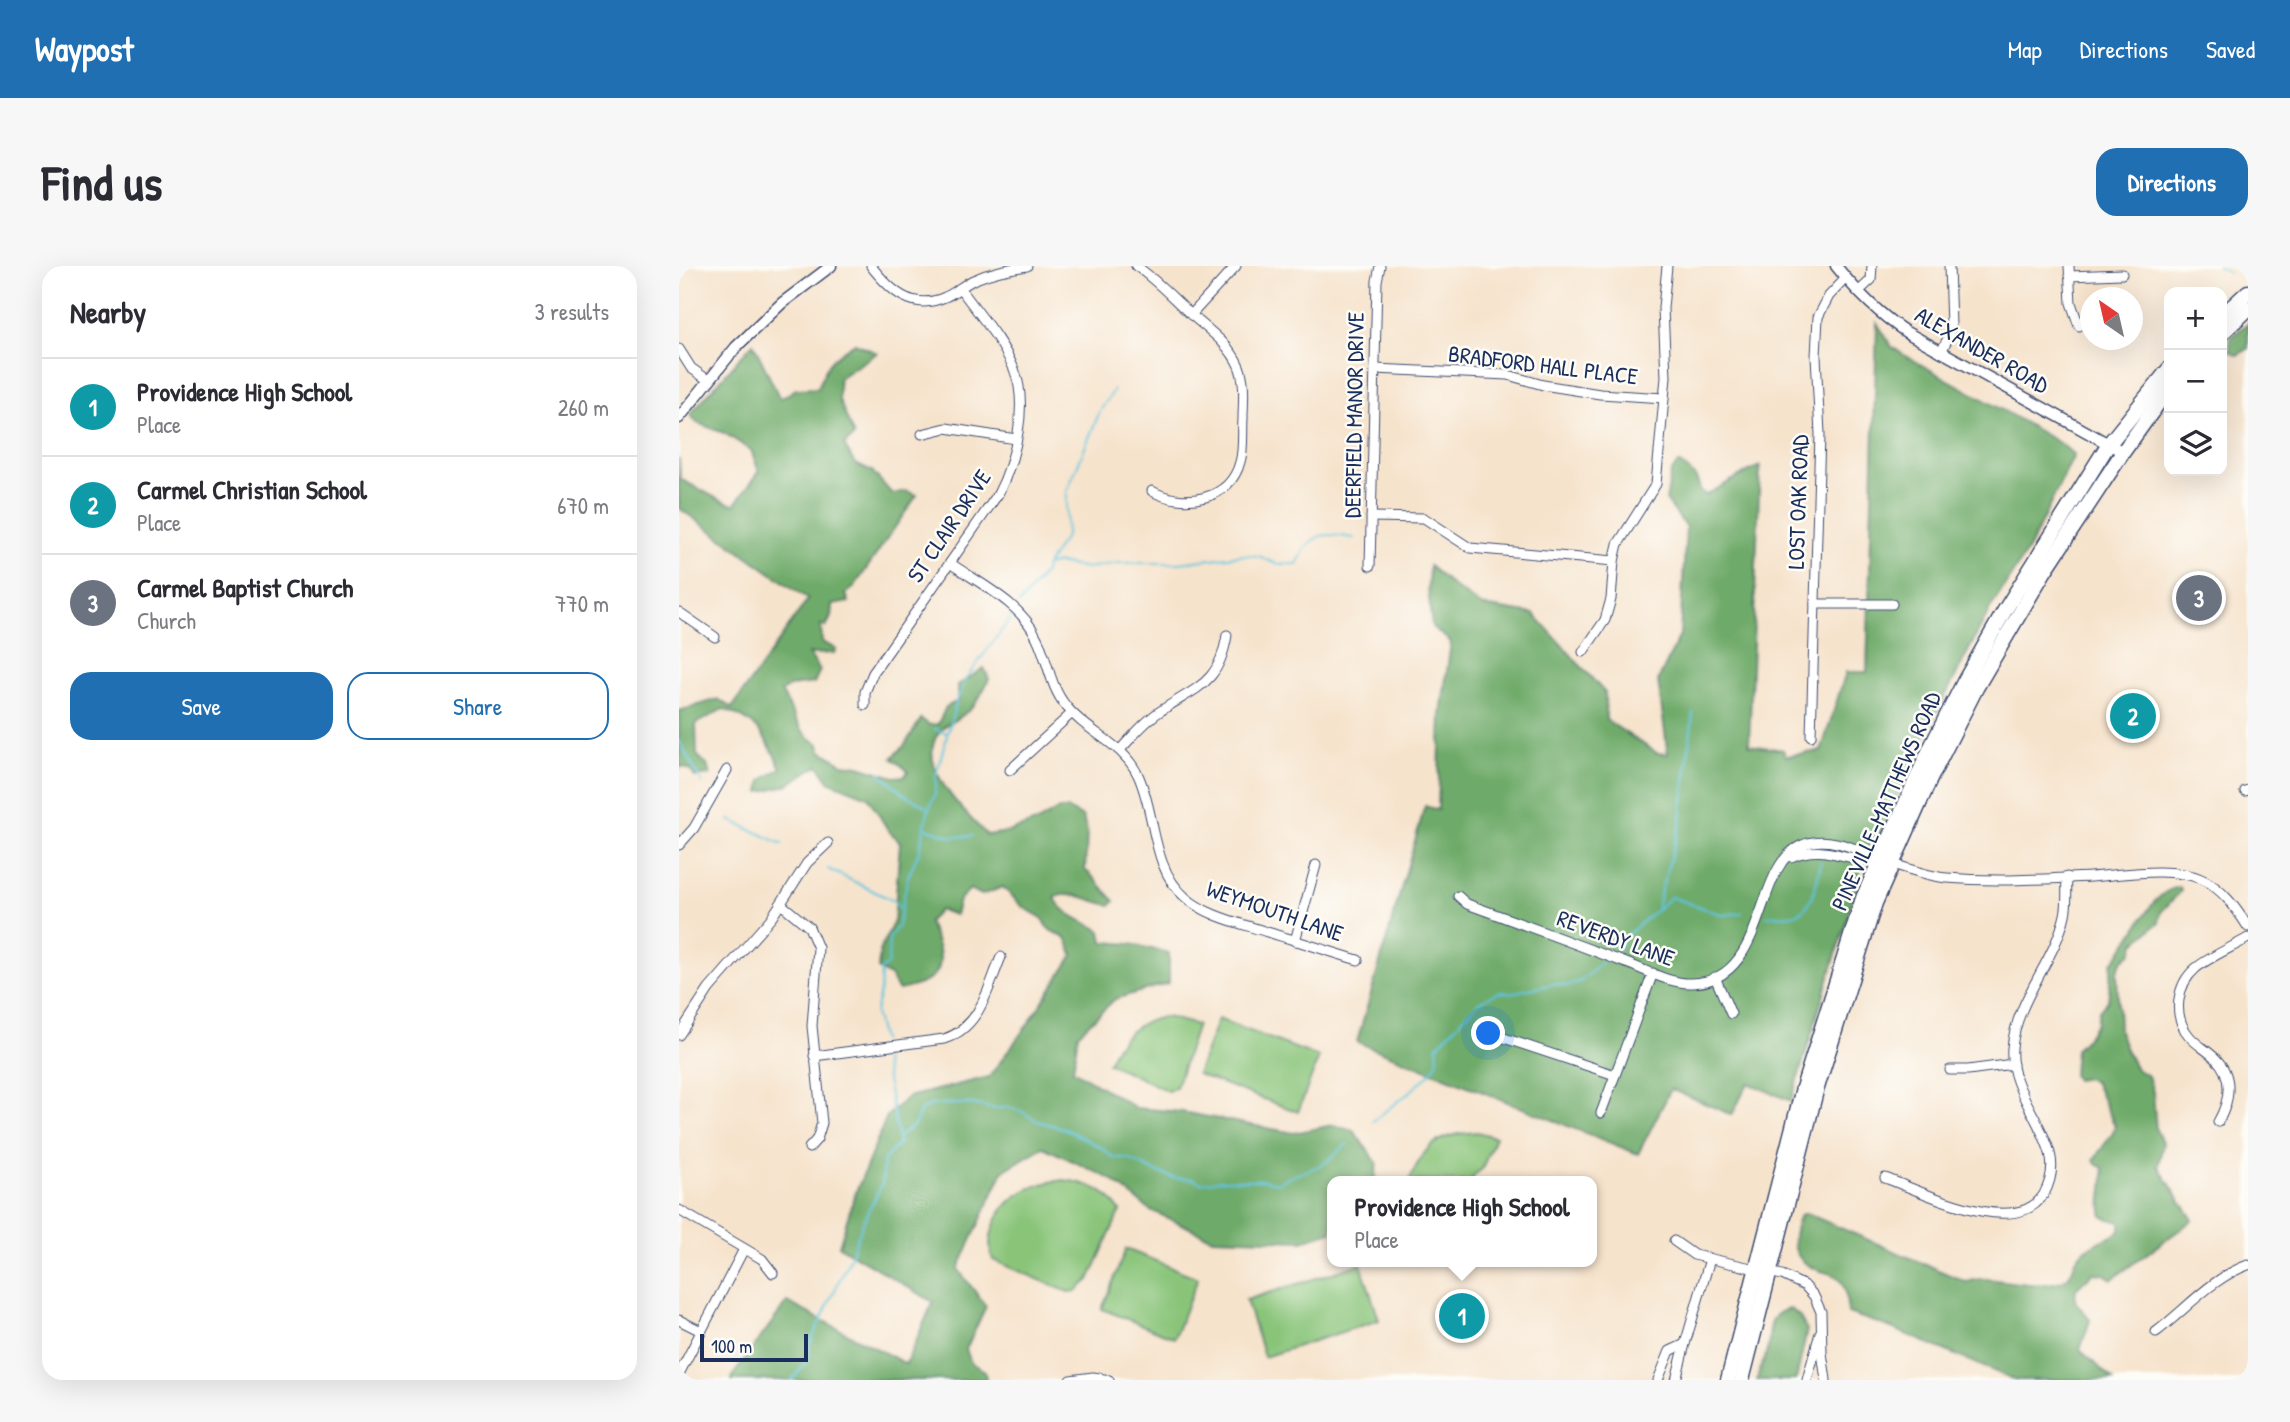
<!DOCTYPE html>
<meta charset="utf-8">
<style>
body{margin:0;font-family:"Patrick Hand",sans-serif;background:#f7f7f7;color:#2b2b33}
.controls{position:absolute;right:21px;top:21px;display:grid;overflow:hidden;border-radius:14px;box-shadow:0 7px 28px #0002}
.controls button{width:63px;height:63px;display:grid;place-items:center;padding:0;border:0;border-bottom:2px solid #e1e1e2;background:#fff;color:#2b2b33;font:35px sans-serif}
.compass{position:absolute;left:1401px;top:21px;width:63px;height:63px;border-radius:50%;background:#fff;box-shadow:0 7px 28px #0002;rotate:326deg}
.scale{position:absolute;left:21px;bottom:18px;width:108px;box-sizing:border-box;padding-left:7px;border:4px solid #1b2f5e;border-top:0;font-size:19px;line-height:24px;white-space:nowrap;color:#1b2f5e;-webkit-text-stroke:5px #fdfcf7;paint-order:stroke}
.you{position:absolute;left:810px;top:768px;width:24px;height:24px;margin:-18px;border:5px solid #fff;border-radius:50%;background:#1a73e8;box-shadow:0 0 0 10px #1a73e833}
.badge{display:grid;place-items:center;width:46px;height:46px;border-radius:50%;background:#1f6fb2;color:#fff;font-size:23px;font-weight:700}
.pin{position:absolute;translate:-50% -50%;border:4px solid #fff;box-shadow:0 2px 7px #0006}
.popup{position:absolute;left:648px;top:910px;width:270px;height:91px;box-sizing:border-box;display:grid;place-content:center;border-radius:14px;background:#fff;filter:drop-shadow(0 2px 5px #0005);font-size:23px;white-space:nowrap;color:#7c7c81}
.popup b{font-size:26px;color:#2b2b33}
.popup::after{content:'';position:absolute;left:50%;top:100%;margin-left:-14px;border:14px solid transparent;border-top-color:#fff}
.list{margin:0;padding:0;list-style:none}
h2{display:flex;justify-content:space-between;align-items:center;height:91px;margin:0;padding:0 28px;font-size:30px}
h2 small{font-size:23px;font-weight:400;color:#7c7c81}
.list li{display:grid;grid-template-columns:46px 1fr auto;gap:21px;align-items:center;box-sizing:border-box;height:98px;padding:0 28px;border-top:2px solid #e1e1e2}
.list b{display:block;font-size:26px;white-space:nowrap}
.list p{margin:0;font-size:23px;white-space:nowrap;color:#7c7c81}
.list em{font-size:23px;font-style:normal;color:#7c7c81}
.actions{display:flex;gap:14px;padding:21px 28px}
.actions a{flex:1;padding:16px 0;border:2px solid #1f6fb2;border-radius:21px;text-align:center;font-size:24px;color:#1f6fb2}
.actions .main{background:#1f6fb2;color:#fff}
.icon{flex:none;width:38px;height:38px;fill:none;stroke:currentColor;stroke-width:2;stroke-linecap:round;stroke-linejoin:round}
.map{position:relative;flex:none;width:1569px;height:1114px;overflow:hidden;border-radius:21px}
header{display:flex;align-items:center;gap:42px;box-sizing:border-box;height:98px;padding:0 35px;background:#1f6fb2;color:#fff}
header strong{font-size:33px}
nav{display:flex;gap:38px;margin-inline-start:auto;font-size:24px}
.intro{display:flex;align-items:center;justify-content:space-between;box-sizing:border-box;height:168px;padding:0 42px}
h1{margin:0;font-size:49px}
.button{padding:18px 32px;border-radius:21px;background:#1f6fb2;color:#fff;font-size:24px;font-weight:700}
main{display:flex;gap:42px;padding:0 42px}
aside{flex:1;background:#fff;border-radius:21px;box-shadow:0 7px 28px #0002}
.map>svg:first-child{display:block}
</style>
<header>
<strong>Waypost</strong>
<nav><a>Map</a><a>Directions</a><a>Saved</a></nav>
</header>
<div class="intro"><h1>Find us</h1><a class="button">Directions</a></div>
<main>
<aside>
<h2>Nearby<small>3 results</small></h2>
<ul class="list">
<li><span class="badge" style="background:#0f9aa8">1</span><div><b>Providence High School</b><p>Place</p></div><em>260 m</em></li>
<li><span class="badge" style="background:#0f9aa8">2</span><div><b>Carmel Christian School</b><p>Place</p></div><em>670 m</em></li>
<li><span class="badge" style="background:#6b7280">3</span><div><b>Carmel Baptist Church</b><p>Church</p></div><em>770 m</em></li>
</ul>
<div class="actions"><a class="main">Save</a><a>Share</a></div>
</aside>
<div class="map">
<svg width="1569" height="1114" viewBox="0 0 1569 1114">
<rect width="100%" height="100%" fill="#fdfcf7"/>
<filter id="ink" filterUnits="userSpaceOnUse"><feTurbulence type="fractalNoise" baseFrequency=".0143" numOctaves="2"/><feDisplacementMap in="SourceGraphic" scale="14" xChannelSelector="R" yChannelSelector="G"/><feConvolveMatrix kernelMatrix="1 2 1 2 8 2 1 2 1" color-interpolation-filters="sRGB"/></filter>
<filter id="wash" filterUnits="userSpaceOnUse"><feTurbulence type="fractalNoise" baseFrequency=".00686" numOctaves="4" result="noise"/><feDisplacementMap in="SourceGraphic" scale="28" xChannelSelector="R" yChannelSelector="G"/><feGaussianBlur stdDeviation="1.57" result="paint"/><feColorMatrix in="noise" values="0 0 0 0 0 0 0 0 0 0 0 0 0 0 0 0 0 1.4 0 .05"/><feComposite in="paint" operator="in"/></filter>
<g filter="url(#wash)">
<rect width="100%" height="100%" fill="#f6e3cc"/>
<g fill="#89c479" stroke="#527a6c" stroke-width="2">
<path d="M487,751L518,759L497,821L489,825L429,797C439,772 459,754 487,751Z"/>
<polygon points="539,753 640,791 619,846 518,808"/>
<path d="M798,866L816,871L803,903L795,909L793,915H730C747,878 756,869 798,866Z"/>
<path d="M385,914C409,917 428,924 441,945L410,1014L397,1025L389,1026L314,994C310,984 310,976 313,966C322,932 352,917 385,914Z"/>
<polygon points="447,983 519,1012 495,1072 423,1043"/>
<polygon points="682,998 700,1054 585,1091 567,1034"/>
</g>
<g fill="#6eaa69" stroke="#446c64" stroke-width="2">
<path d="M1198,57L1213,81L1225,89L1320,142L1382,178L1395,189L1350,282L1311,343L1228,504L1216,537L1196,578L1188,581L1181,600V610L1112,835L1069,817L1053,849L992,823L959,888L678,776L746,540L759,544L762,448L772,376L753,361L749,322L750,300L775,321L803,340L855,348L926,427L927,454L978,487L989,488L979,415L1001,369L1007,261L987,234L992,207L999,197C1011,204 1019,210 1021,225L1027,229C1045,219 1061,209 1081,200L1070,479L1104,484L1107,490L1142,485L1167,406H1188Z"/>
<polygon points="1569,57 1569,83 1558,89 1551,85 1551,72"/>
<path d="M74,77L101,133L117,123L139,122C148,96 153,91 176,77L198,87L160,112V134L175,170L165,179L176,198L193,205L213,228L227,225L238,229L175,321L167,328L170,336L153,339L152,351L147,361L142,359L143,376L157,383L155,387L130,388L141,404L135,417L111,420L102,426C114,443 118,468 140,478L141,484L164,498L180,500L215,511L226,510L229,505L213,492L225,480L242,453L251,459L259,458L267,441L279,435V419L305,402L310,413C303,427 298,439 285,448C280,453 272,455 266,460C228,493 285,546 308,569L329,566L360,555L380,543H389L404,551L408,567L406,604C418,613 425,625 436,635L431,639C412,636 396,624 376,631C381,648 408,656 422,665L424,676L452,678L490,687V717L436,733L399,768L394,804L457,842L503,846L615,867L654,859L674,864L698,897L696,915H654L653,966L623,975L533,972L471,944L432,913L364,881L324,905L279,1003L307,1040L287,1083L292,1097L306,1105L307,1114H53L55,1108L108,1036L227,1098L254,1036L160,980L175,931L208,850L229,831L310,811L349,758L394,689L388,673L371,664L363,652L344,641L324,621L303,629L291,623L280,634L276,649L261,644L249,656C270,697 266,716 219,724L212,711L199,703L201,684L215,655L221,576L209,564L189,531L151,516L139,499L108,519L81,526L83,514L102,502C85,469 81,456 44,443L17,458L18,489L28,499L31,509L16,511L11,503L2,500L0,503V445L39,433L53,442L129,333L0,242V192L1,213L37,232L55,239L80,206L72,184L45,167L18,157L11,148Z"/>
<path d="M1501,621L1502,625L1482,646L1480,656L1456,677L1452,687L1442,696L1438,706L1440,765L1448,786L1457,803L1469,810L1474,826L1477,864L1484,878L1479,900L1514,954L1433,1013L1425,1008L1414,1007L1397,1023L1396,1035L1411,1054L1401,1084L1434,1114H1336L1210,1061L1169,1047C1167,1036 1168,1019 1158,1011C1153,1007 1143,1006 1137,1003C1111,992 1111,972 1121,949L1127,947L1287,1016C1294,1015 1301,1012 1308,1013C1330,1015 1359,1022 1380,1016C1395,1011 1393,999 1399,991C1409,978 1429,974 1441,965V956L1424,951C1419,934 1428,919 1424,902L1417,898L1415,893L1434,867L1436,860L1416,817L1408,812L1397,814L1394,809L1396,783L1409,770L1418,756L1420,745L1429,735L1433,696C1456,676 1468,625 1501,621Z"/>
<path d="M1112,1043L1120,1050L1128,1064L1117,1114H1078C1080,1103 1086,1093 1089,1081C1092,1063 1088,1046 1112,1043Z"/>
</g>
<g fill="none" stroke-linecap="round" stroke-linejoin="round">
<g stroke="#60c5de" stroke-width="2">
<polyline points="1538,0 1550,7"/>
<path d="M367,300L378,297L408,302L439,297H500L565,289L580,290L597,298H618C621,293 623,288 626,283C640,262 656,270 675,272"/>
<polyline points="340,338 366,306 367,300 387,270 388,225 421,145 435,124"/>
<polyline points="255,463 268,467"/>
<polyline points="0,475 23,517"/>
<polyline points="201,507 225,528 248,541"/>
<polyline points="51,554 103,578"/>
<polyline points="247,562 273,571 293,570"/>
<polyline points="149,603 215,635 220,642"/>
<polyline points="978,642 982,624 1001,559 1014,447"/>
<path d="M1088,650C1096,649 1104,650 1112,649C1135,646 1138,614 1142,596"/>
<polyline points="936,687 947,670 992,631 1044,649 1063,647"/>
<polyline points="203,775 196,747 201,725 202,704 209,698 210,672 219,660 229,610 240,586 250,542 256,529 257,509 278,433 286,414 334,349"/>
<path d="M694,855C707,844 754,811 758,796C760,792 758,785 758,780L799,737L811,730L821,726L831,727L875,718L889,720L902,715L926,694"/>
<path d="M219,872L236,858L242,844L252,839L265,838H294L317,843L327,841L342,845L358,855L384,862L423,882L435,892H448L475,905L496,912L515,913L522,917L541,914H584L599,917C614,907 631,906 647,896C655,891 661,883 669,878"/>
<path d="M113,1114L130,1093V1079L171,992L185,954L203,918L205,894L220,877C214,846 208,818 204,787"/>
</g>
</g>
</g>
<g filter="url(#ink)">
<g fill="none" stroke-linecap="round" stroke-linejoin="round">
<defs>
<g id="minor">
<path d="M192,0C211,24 233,46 266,31C276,27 284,19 294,14C312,6 329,3 348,0"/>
<path d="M457,0C476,13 492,30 509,46C528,63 550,77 560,100C567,117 564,136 564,153C563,167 565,183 561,196C551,235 504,242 473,225"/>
<polyline points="1390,0 1392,37 1400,60"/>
<polyline points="1390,10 1443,8"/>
<polyline points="1179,26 1192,14 1193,0"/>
<polyline points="512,49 557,0"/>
<polyline points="0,83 12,102 29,114"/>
<polyline points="1262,86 1270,70 1272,60 1270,0"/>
<polyline points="696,103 829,109 864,119 921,128 985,132"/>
<polyline points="243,168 267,162 337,173"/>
<polyline points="692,251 745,252 791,282 935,295"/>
<path d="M271,297C301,318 342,337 358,372C369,394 371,421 387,440C408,467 443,476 459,509C477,547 472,602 506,631C527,650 561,657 588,666C619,675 649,685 679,694"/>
<polyline points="691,300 698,15 701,0"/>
<polyline points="1136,338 1213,338"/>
<polyline points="0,346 36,371"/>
<polyline points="904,386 926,354 932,333 935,295 939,278 977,218 987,111 984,42 988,0"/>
<path d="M186,439V426L194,407L319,228C336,195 350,139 335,103C323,74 299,47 281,22"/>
<polyline points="1132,470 1141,168 1137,90 1139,51 1150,30 1167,12"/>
<path d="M441,484C453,471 465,456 480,446C517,421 540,419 548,369"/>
<polyline points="331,504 393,447"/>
<polyline points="1566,525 1569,524"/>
<polyline points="0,579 15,562 48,504"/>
<path d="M1112,591C1147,576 1168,597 1201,594"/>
<path d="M779,630L788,638C841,657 894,677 947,697C967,704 991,718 1013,717C1089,715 1074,602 1121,580C1152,566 1183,587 1212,597C1225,602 1254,611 1268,612C1315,616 1364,613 1411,611C1443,609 1492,600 1522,613C1543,622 1557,642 1569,661"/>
<polyline points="102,638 130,661 139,682 133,760 143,857 138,873 130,882"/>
<polyline points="616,675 637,599"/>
<polyline points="1036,711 1052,748"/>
<polyline points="810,767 936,809"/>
<polyline points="0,769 30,723 93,651 128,597 149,577"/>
<path d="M135,790L265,773C301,762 309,722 322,691"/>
<polyline points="1271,804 1289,804 1334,798"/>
<polyline points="922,847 974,707"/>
<path d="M1539,856C1551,835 1555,810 1536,792C1528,784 1518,779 1511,771C1493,751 1497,719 1517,702C1532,690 1552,682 1569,672"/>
<path d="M1206,912C1243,925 1337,974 1365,928C1372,915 1375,902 1371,887C1361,851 1330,821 1333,782C1337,734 1376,695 1386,649C1389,637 1387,624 1388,611"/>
<polyline points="0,944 83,993 94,1007"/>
<polyline points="995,975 1015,989 1103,1009 1126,1020 1135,1030 1142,1046 1143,1087 1147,1114"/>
<polyline points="0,1054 22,1065"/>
<path d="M1477,1066C1506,1044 1534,1011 1569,999"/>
<polyline points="0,1108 65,983"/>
<polyline points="391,1114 414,1111 430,1114"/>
<polyline points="979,1114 991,1085 1006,1078 1031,993"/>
<polyline points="997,1114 1006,1078"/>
<polyline points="1128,1114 1141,1067"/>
</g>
<g id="tertiary">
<path d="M1157,0C1177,25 1200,48 1227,66L1444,186"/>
<polyline points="0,152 57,81 103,37 152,0"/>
</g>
<g id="primary">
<polyline points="1543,50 1569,26"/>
<polyline points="1543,67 1569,43"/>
<polyline points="1049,1114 1124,822 1184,632 1251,483 1285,416 1326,344 1429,179 1490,103"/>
<polyline points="1063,1114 1137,825 1196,637 1252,511 1297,422 1365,306 1444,186 1490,122"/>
</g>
</defs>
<use href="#minor" stroke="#3c4a6e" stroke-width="11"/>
<use href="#tertiary" stroke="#3c4a6e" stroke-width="13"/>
<use href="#primary" stroke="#3c4a6e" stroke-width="17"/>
<use href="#minor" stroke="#fff" stroke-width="9"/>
<use href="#tertiary" stroke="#fff" stroke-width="10"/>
<use href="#primary" stroke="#fff" stroke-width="14"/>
</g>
</g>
<g text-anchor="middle" stroke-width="5" stroke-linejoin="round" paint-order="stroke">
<g font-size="23" fill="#1b2f5e" stroke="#fdfcf7">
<text transform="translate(1303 84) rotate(30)" y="8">ALEXANDER ROAD</text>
<text transform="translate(864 99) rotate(7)" y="8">BRADFORD HALL PLACE</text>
<text transform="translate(675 149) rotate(-89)" y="8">DEERFIELD MANOR DRIVE</text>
<text transform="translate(1119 236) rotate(-88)" y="8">LOST OAK ROAD</text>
<text transform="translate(270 260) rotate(-56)" y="8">ST CLAIR DRIVE</text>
<text transform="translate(1207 535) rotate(-66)" y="8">PINEVILLE-MATTHEWS ROAD</text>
<text transform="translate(596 645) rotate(19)" y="8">WEYMOUTH LANE</text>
<text transform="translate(937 672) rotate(20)" y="8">REVERDY LANE</text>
</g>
</g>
</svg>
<div class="controls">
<button>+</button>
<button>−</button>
<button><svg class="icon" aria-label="layers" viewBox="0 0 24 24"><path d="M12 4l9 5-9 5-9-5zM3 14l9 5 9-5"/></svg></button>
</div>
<svg class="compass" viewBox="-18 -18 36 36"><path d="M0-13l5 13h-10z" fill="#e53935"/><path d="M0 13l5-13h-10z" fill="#7c7c81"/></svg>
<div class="scale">100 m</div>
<div class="you"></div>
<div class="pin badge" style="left:783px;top:1050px;background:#0f9aa8">1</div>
<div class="popup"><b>Providence High School</b>Place</div>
<div class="pin badge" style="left:1454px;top:450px;background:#0f9aa8">2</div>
<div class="pin badge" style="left:1520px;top:332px;background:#6b7280">3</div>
</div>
</main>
